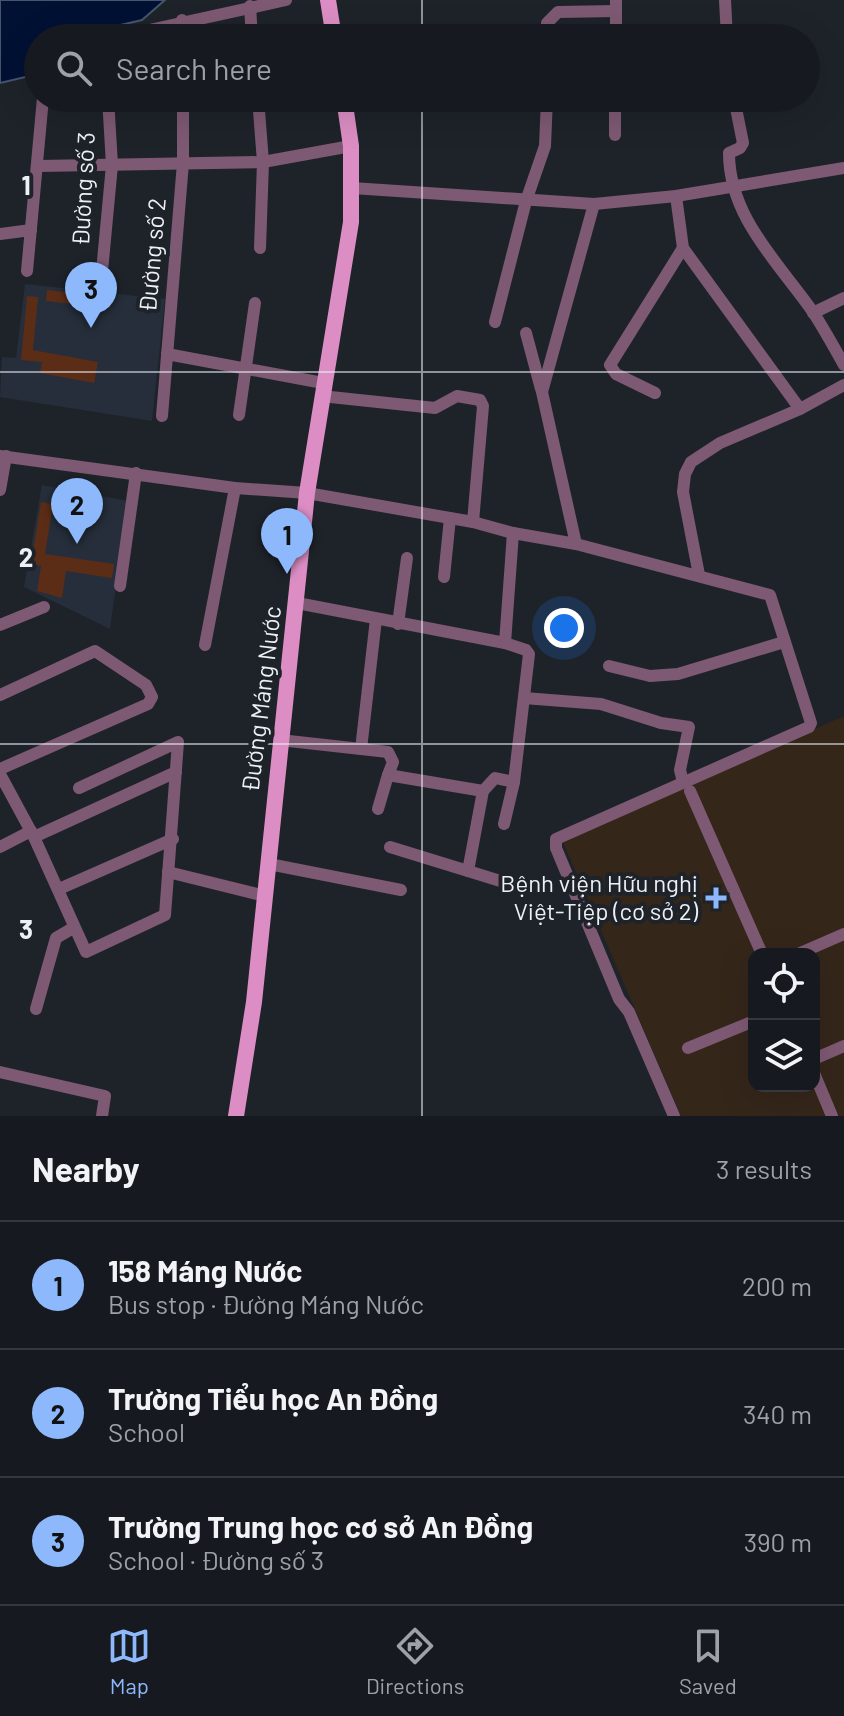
<!DOCTYPE html>
<meta charset="utf-8">
<style>
body{margin:0;font-family:Barlow,sans-serif;background:#23272d;color:#f1f3f6}
.controls{position:absolute;right:24px;bottom:24px;display:grid;overflow:hidden;border-radius:16px;box-shadow:0 8px 32px #0002}
.controls button{width:72px;height:72px;display:grid;place-items:center;padding:0;border:0;border-bottom:2px solid #35383e;background:#161a20;color:#f1f3f6;font:40px sans-serif}
.you{position:absolute;left:564px;top:628px;width:28px;height:28px;margin:-20px;border:6px solid #fff;border-radius:50%;background:#1a73e8;box-shadow:0 0 0 12px #1a73e833}
.badge{display:grid;place-items:center;width:52px;height:52px;border-radius:50%;background:#8db9fc;color:#111;font-size:26px;font-weight:700}
.pin{position:absolute;translate:-50% -66px;filter:drop-shadow(0 2px 4px #0008)}
.pin::after{content:'';position:absolute;top:42px;width:28px;height:24px;background:inherit;clip-path:polygon(0 0,100% 0,50% 100%)}
.list{margin:0;padding:0;list-style:none}
h2{display:flex;justify-content:space-between;align-items:center;height:104px;margin:0;padding:0 32px;font-size:34px}
h2 small{font-size:26px;font-weight:400;color:#9ea1a5}
.list li{display:grid;grid-template-columns:52px 1fr auto;gap:24px;align-items:center;box-sizing:border-box;height:128px;padding:0 32px;border-top:2px solid #35383e}
.list b{display:block;font-size:30px;white-space:nowrap}
.list p{margin:0;font-size:26px;white-space:nowrap;color:#9ea1a5}
.list em{font-size:26px;font-style:normal;color:#9ea1a5}
.icon{flex:none;width:44px;height:44px;fill:none;stroke:currentColor;stroke-width:2;stroke-linecap:round;stroke-linejoin:round}
.map{position:relative;flex:none;width:844px;height:1116px;overflow:hidden}
.search{position:absolute;background:#161a20;box-shadow:0 8px 32px #0002;left:24px;right:24px;top:24px;height:88px;display:flex;align-items:center;gap:20px;box-sizing:border-box;padding:0 28px;border-radius:44px;color:#9ea1a5;font-size:30px}
.sheet{height:488px;background:#161a20}
nav{display:flex;justify-content:space-around;align-items:center;box-sizing:border-box;height:112px;border-top:2px solid #35383e;background:#161a20;font-size:22px;color:#9ea1a5}
nav a{display:grid;justify-items:center;gap:4px}
nav .on{color:#8db9fc}
.map>svg:first-child{display:block}
</style>
<div class="map">
<svg width="844" height="1116" viewBox="0 0 844 1116">
<rect width="100%" height="100%" fill="#1e232a"/>
<g fill="#252e3a">
<polygon points="25,284 165,299 152,421 0,397 2,357 16,358"/>
<polygon points="42,485 128,501 110,629 24,587"/>
</g>
<path fill="#35261a" fill-rule="evenodd" d="M844,716V1116H681L563,842ZM754,954H814V1086H754Z"/>
<polygon fill="#001134" stroke="#47546e" stroke-width="2" points="0,0 165,0 142,20 112,27 93,38 38,38 38,74 0,83"/>
<g fill="#5c2d16">
<polygon points="47,290 111,297 110,308 46,301"/>
<polygon points="27,296 38,297 33,350 98,362 94,383 40,373 42,362 21,360"/>
<polygon points="41,502 53,504 45,554 114,564 112,578 66,571 62,598 37,591 41,566 31,564"/>
</g>
<g fill="none" stroke-linecap="round" stroke-linejoin="round">
<g stroke="#7e5973" stroke-width="12">
<polyline points="725,0 727,38"/>
<polyline points="250,6 252,38"/>
<polyline points="182,20 182,38"/>
<polyline points="113,38 286,0"/>
<polyline points="548,38 547,23 558,12 616,11"/>
<polyline points="616,38 616,0"/>
<polyline points="258,98 263,162 260,248"/>
<path d="M734,98L743,143L740,148L729,153C729,217 778,262 813,312C824,329 834,347 844,365"/>
<polyline points="615,135 615,98"/>
<polyline points="39,166 263,162 351,146"/>
<polyline points="352,188 594,204 676,196 844,168"/>
<polyline points="676,196 683,248 800,409"/>
<polyline points="0,234 31,230"/>
<polyline points="27,271 43,98"/>
<polyline points="101,282 112,165 108,98"/>
<polyline points="813,313 844,298"/>
<polyline points="495,322 526,201 545,146 547,98"/>
<polyline points="526,333 541,389"/>
<polyline points="167,354 323,383"/>
<polyline points="655,393 616,374 610,365 683,248"/>
<polyline points="321,396 435,408 457,396 480,400 483,406 473,522"/>
<polyline points="239,415 255,303"/>
<polyline points="162,416 183,163 183,98"/>
<polyline points="0,456 235,488 307,493 473,522 513,533 576,544 770,595 811,723 809,727 556,839 556,848 619,999 629,1012 674,1116"/>
<polyline points="0,490 6,456"/>
<polyline points="576,544 542,392 594,204"/>
<polyline points="699,575 683,492 685,474 691,462 720,443 800,409 844,385"/>
<polyline points="444,577 450,518"/>
<polyline points="120,586 136,473"/>
<polyline points="297,603 505,643 513,533"/>
<polyline points="398,624 407,558"/>
<polyline points="0,625 44,607"/>
<polyline points="205,645 235,488"/>
<polyline points="609,666 650,676 678,674 784,642"/>
<polyline points="0,695 95,651 146,685 152,697 148,704 0,769"/>
<polyline points="524,698 601,704 661,723 689,727 680,770 683,782"/>
<polyline points="280,740 388,752 393,762 388,775 483,791"/>
<polyline points="361,749 376,619"/>
<polyline points="0,774 34,837 86,952 165,915 178,742 79,788"/>
<polyline points="514,782 495,778 483,791 468,871 520,887"/>
<polyline points="690,791 762,954"/>
<polyline points="378,809 388,775"/>
<polyline points="504,824 514,782 529,654 526,650 505,643"/>
<polyline points="34,837 176,772"/>
<polyline points="0,847 31,831"/>
<polyline points="390,847 468,871"/>
<polyline points="269,864 401,890"/>
<polyline points="168,872 265,896"/>
<polyline points="59,889 173,839"/>
<polyline points="798,954 844,934"/>
<polyline points="36,1009 56,938 73,928"/>
<polyline points="688,1048 754,1021"/>
<polyline points="814,1059 844,1046"/>
<polyline points="0,1072 105,1096 102,1116"/>
<polyline points="814,1073 832,1116"/>
</g>
<g stroke="#dc8ec4" stroke-width="16">
<polyline points="328,0 334,38"/>
<polyline points="236,1116 254,1002 307,493 351,222 351,146 344,98"/>
</g>
</g>
<path fill="none" stroke="#edf0f5" stroke-width="2" stroke-opacity="0.55" d="M422,0V38M422,98V1116M0,372H844M0,744H844"/>
<path fill="#8db9fc" stroke="#1e232a" stroke-width="3" d="M712 886h8v8h8v8h-8v8h-8v-8h-8v-8h8z"/>
<g text-anchor="middle" stroke-width="8" stroke-linejoin="round" paint-order="stroke">
<g font-size="24" fill="#edf0f5" stroke="#1e232a">
<text transform="translate(84 189) rotate(-87)" y="8">Đường số 3</text>
<text transform="translate(153 255) rotate(-85)" y="8">Đường số 2</text>
<text transform="translate(262 699) rotate(-83)" y="8">Đường Máng Nước</text>
</g>
<g font-size="24" fill="#edf0f5" stroke="#1e232a" text-anchor="end">
<text x="698" y="892">Bệnh viện Hữu nghị<tspan x="698" dy="28">Việt-Tiệp (cơ sở 2)</tspan></text>
</g>
</g>
<g font-size="26" text-anchor="middle" font-weight="bold" fill="#edf0f5" stroke="#1e232a" stroke-width="8" stroke-linejoin="round" paint-order="stroke">
<text x="26" y="195">1</text>
<text x="26" y="567">2</text>
<text x="26" y="939">3</text>
</g>
</svg>
<div class="controls">
<button><svg class="icon" aria-label="locate" viewBox="0 0 24 24"><circle cx="12" cy="12" r="6"/><path d="M12 2v4M12 18v4M2 12h4M18 12h4"/></svg></button>
<button><svg class="icon" aria-label="layers" viewBox="0 0 24 24"><path d="M12 4l9 5-9 5-9-5zM3 14l9 5 9-5"/></svg></button>
</div>
<div class="you"></div>
<div class="pin badge" style="left:287px;top:574px">1</div>
<div class="pin badge" style="left:77px;top:544px">2</div>
<div class="pin badge" style="left:91px;top:328px">3</div>
<div class="search"><svg class="icon" aria-label="search" viewBox="0 0 24 24"><circle cx="10" cy="10" r="6"/><path d="M15 15l6 6"/></svg>Search here</div>
</div>
<section class="sheet">
<h2>Nearby<small>3 results</small></h2>
<ul class="list">
<li><span class="badge">1</span><div><b>158 Máng Nước</b><p>Bus stop · Đường Máng Nước</p></div><em>200 m</em></li>
<li><span class="badge">2</span><div><b>Trường Tiểu học An Đồng</b><p>School</p></div><em>340 m</em></li>
<li><span class="badge">3</span><div><b>Trường Trung học cơ sở An Đồng</b><p>School · Đường số 3</p></div><em>390 m</em></li>
</ul>
</section>
<nav>
<a class="on"><svg class="icon" aria-label="map" viewBox="0 0 24 24"><path d="M3 6l6-2 6 2 6-2v14l-6 2-6-2-6 2zM9 4v14M15 6v14"/></svg>Map</a>
<a><svg class="icon" aria-label="directions" viewBox="0 0 24 24"><path d="M12 3l9 9-9 9-9-9zM9 14v-3h6M13 9l2 2-2 2"/></svg>Directions</a>
<a><svg class="icon" aria-label="saved" viewBox="0 0 24 24"><path d="M7 4h10v16l-5-4-5 4z"/></svg>Saved</a>
</nav>
